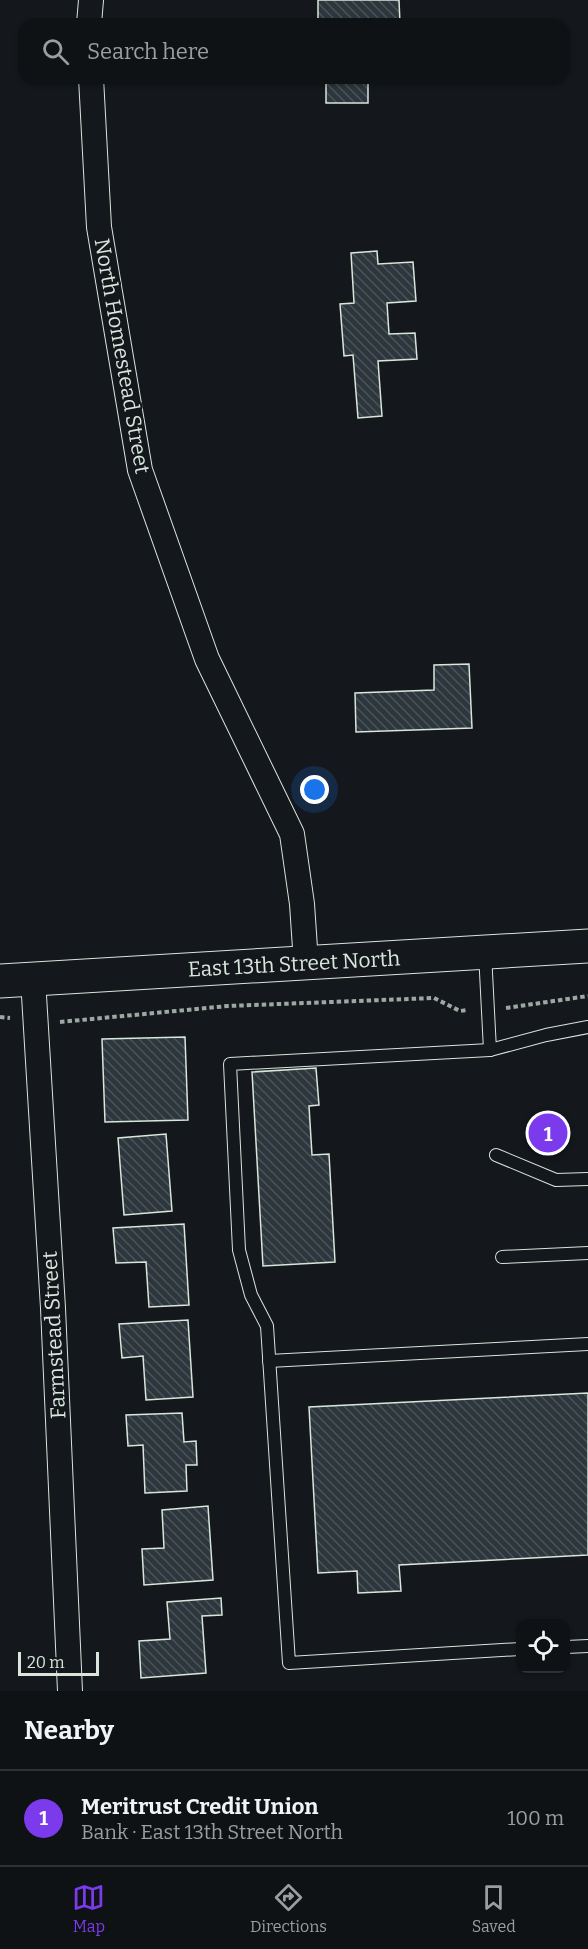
<!DOCTYPE html>
<meta charset="utf-8">
<style>
body{margin:0;font-family:Bitter,serif;background:#1d2022;color:#f1f3f6}
.controls{position:absolute;right:18px;bottom:18px;display:grid;overflow:hidden;border-radius:12px;box-shadow:0 2px 4px #0004}
.controls button{width:54px;height:54px;display:grid;place-items:center;padding:0;border:0;border-bottom:2px solid #2f3234;background:#0f1215;color:#f1f3f6;font:30px sans-serif}
.scale{position:absolute;left:18px;bottom:15px;width:81px;box-sizing:border-box;padding-left:6px;border:3px solid #d8e6dc;border-top:0;font-size:16px;line-height:21px;white-space:nowrap;color:#d8e6dc;-webkit-text-stroke:4px #14181c;paint-order:stroke}
.you{position:absolute;left:315px;top:790px;width:21px;height:21px;margin:-15px;border:4px solid #fff;border-radius:50%;background:#1a73e8;box-shadow:0 0 0 9px #1a73e833}
.badge{display:grid;place-items:center;width:39px;height:39px;border-radius:50%;background:#7c3aed;color:#fff;font-size:20px;font-weight:700}
.pin{position:absolute;translate:-50% -50%;border:3px solid #fff;box-shadow:0 2px 6px #0006}
.list{margin:0;padding:0;list-style:none}
h2{display:flex;justify-content:space-between;align-items:center;height:78px;margin:0;padding:0 24px;font-size:26px}
h2 small{font-size:20px;font-weight:400;color:#9b9ea0}
.list li{display:grid;grid-template-columns:39px 1fr auto;gap:18px;align-items:center;box-sizing:border-box;height:96px;padding:0 24px;border-top:2px solid #2f3234}
.list b{display:block;font-size:22px;white-space:nowrap}
.list p{margin:0;font-size:20px;white-space:nowrap;color:#9b9ea0}
.list em{font-size:20px;font-style:normal;color:#9b9ea0}
.icon{flex:none;width:33px;height:33px;fill:none;stroke:currentColor;stroke-width:2;stroke-linecap:round;stroke-linejoin:round}
.map{position:relative;flex:none;width:588px;height:1691px;overflow:hidden}
.search{position:absolute;background:#0f1215;box-shadow:0 2px 4px #0004;left:18px;right:18px;top:18px;height:66px;display:flex;align-items:center;gap:15px;box-sizing:border-box;padding:0 21px;border-radius:18px;color:#9b9ea0;font-size:22px}
.sheet{height:174px;background:#0f1215}
nav{display:flex;justify-content:space-around;align-items:center;box-sizing:border-box;height:84px;border-top:2px solid #2f3234;background:#0f1215;font-size:16px;color:#9b9ea0}
nav a{display:grid;justify-items:center;gap:3px}
nav .on{color:#7c3aed}
.map>svg:first-child{display:block}
</style>
<div class="map">
<svg width="588" height="1691" viewBox="0 0 588 1691">
<defs>
<pattern id="building-back-hatch" width="6" height="6" patternUnits="userSpaceOnUse" patternTransform="scale(1.5)"><rect width="6" height="6" fill="#2c363c"/><path d="M-1 5l2 2M0 0l6 6M5-1l2 2" fill="none" stroke="#4a5358"/></pattern>
</defs>
<rect width="100%" height="100%" fill="#14181c"/>
<g fill="url(#building-back-hatch)" stroke="#d8e6dc" stroke-width="1.5">
<polygon points="318,0 399,0 400,24 318,24"/>
<rect x="326" y="78" width="42" height="25"/>
<polygon points="377,251 378,264 413,262 416,301 387,303 389,334 415,333 417,359 378,361 382,416 358,418 353,355 344,356 340,304 354,303 351,253"/>
<polygon points="469,664 472,728 356,732 355,693 434,690 434,665"/>
<polygon points="185,1037 188,1120 105,1122 102,1039"/>
<polygon points="316,1068 319,1105 309,1106 312,1155 329,1154 335,1262 263,1266 252,1072"/>
<polygon points="166,1134 172,1211 124,1215 118,1138"/>
<polygon points="184,1224 189,1305 149,1307 146,1262 116,1263 113,1228"/>
<polygon points="188,1320 193,1397 146,1400 143,1356 122,1358 119,1324"/>
<polygon points="588,1393 588,1555 399,1565 401,1591 358,1593 357,1571 318,1573 309,1407"/>
<polygon points="182,1413 184,1442 196,1441 197,1465 186,1465 187,1491 145,1493 143,1445 128,1446 126,1415"/>
<polygon points="208,1506 213,1580 144,1585 142,1549 164,1548 162,1510"/>
<polygon points="221,1598 222,1615 202,1616 206,1673 141,1678 139,1641 170,1639 167,1602"/>
</g>
<g fill="none" stroke-linecap="round" stroke-linejoin="round">
<defs>
<g id="service">
<polyline points="485,953 490,1050"/>
<polyline points="496,1155 556,1180 588,1179"/>
<polyline points="502,1257 588,1253"/>
<polyline points="269,1361 588,1344"/>
<polyline points="566,1647 588,1646"/>
<polyline points="520,1649 289,1663 267,1326 251,1295 239,1250 230,1064 490,1050 546,1035 588,1027"/>
</g>
<g id="minor">
<polyline points="89,24 91,0"/>
<polyline points="91,78 99,227 140,470 207,659 292,834 302,904 306,963"/>
<polyline points="33,979 53,1308 70,1691"/>
</g>
<polyline id="secondary" points="0,981 588,946"/>
</defs>
<use href="#service" stroke="#d8e6dc" stroke-width="14"/>
<use href="#minor" stroke="#d8e6dc" stroke-width="26"/>
<use href="#secondary" stroke="#d8e6dc" stroke-width="35"/>
<g stroke="#9da8a2" stroke-width="4" stroke-dasharray="4.5 3" stroke-linecap="butt">
<polyline points="506,1008 588,996"/>
<polyline points="0,1017 10,1018"/>
<polyline points="60,1022 228,1006 434,998 460,1011 468,1010"/>
</g>
<use href="#service" stroke="#14181c" stroke-width="12"/>
<use href="#minor" stroke="#14181c" stroke-width="24"/>
<use href="#secondary" stroke="#14181c" stroke-width="33"/>
</g>
<g text-anchor="middle" stroke-width="4.5" stroke-linejoin="round" paint-order="stroke">
<g font-size="21" fill="#d8e6dc" stroke="#14181c">
<text transform="translate(122 356) rotate(80)" y="7">North Homestead Street</text>
<text transform="translate(294 964) rotate(-3)" y="7">East 13th Street North</text>
<text transform="translate(54 1335) rotate(-93)" y="7">Farmstead Street</text>
</g>
</g>
</svg>
<div class="controls">
<button><svg class="icon" aria-label="locate" viewBox="0 0 24 24"><circle cx="12" cy="12" r="6"/><path d="M12 2v4M12 18v4M2 12h4M18 12h4"/></svg></button>
</div>
<div class="scale">20 m</div>
<div class="you"></div>
<div class="pin badge" style="left:548px;top:1133px">1</div>
<div class="search"><svg class="icon" aria-label="search" viewBox="0 0 24 24"><circle cx="10" cy="10" r="6"/><path d="M15 15l6 6"/></svg>Search here</div>
</div>
<section class="sheet">
<h2>Nearby<small></small></h2>
<ul class="list">
<li><span class="badge">1</span><div><b>Meritrust Credit Union</b><p>Bank · East 13th Street North</p></div><em>100 m</em></li>
</ul>
</section>
<nav>
<a class="on"><svg class="icon" aria-label="map" viewBox="0 0 24 24"><path d="M3 6l6-2 6 2 6-2v14l-6 2-6-2-6 2zM9 4v14M15 6v14"/></svg>Map</a>
<a><svg class="icon" aria-label="directions" viewBox="0 0 24 24"><path d="M12 3l9 9-9 9-9-9zM9 14v-3h6M13 9l2 2-2 2"/></svg>Directions</a>
<a><svg class="icon" aria-label="saved" viewBox="0 0 24 24"><path d="M7 4h10v16l-5-4-5 4z"/></svg>Saved</a>
</nav>
